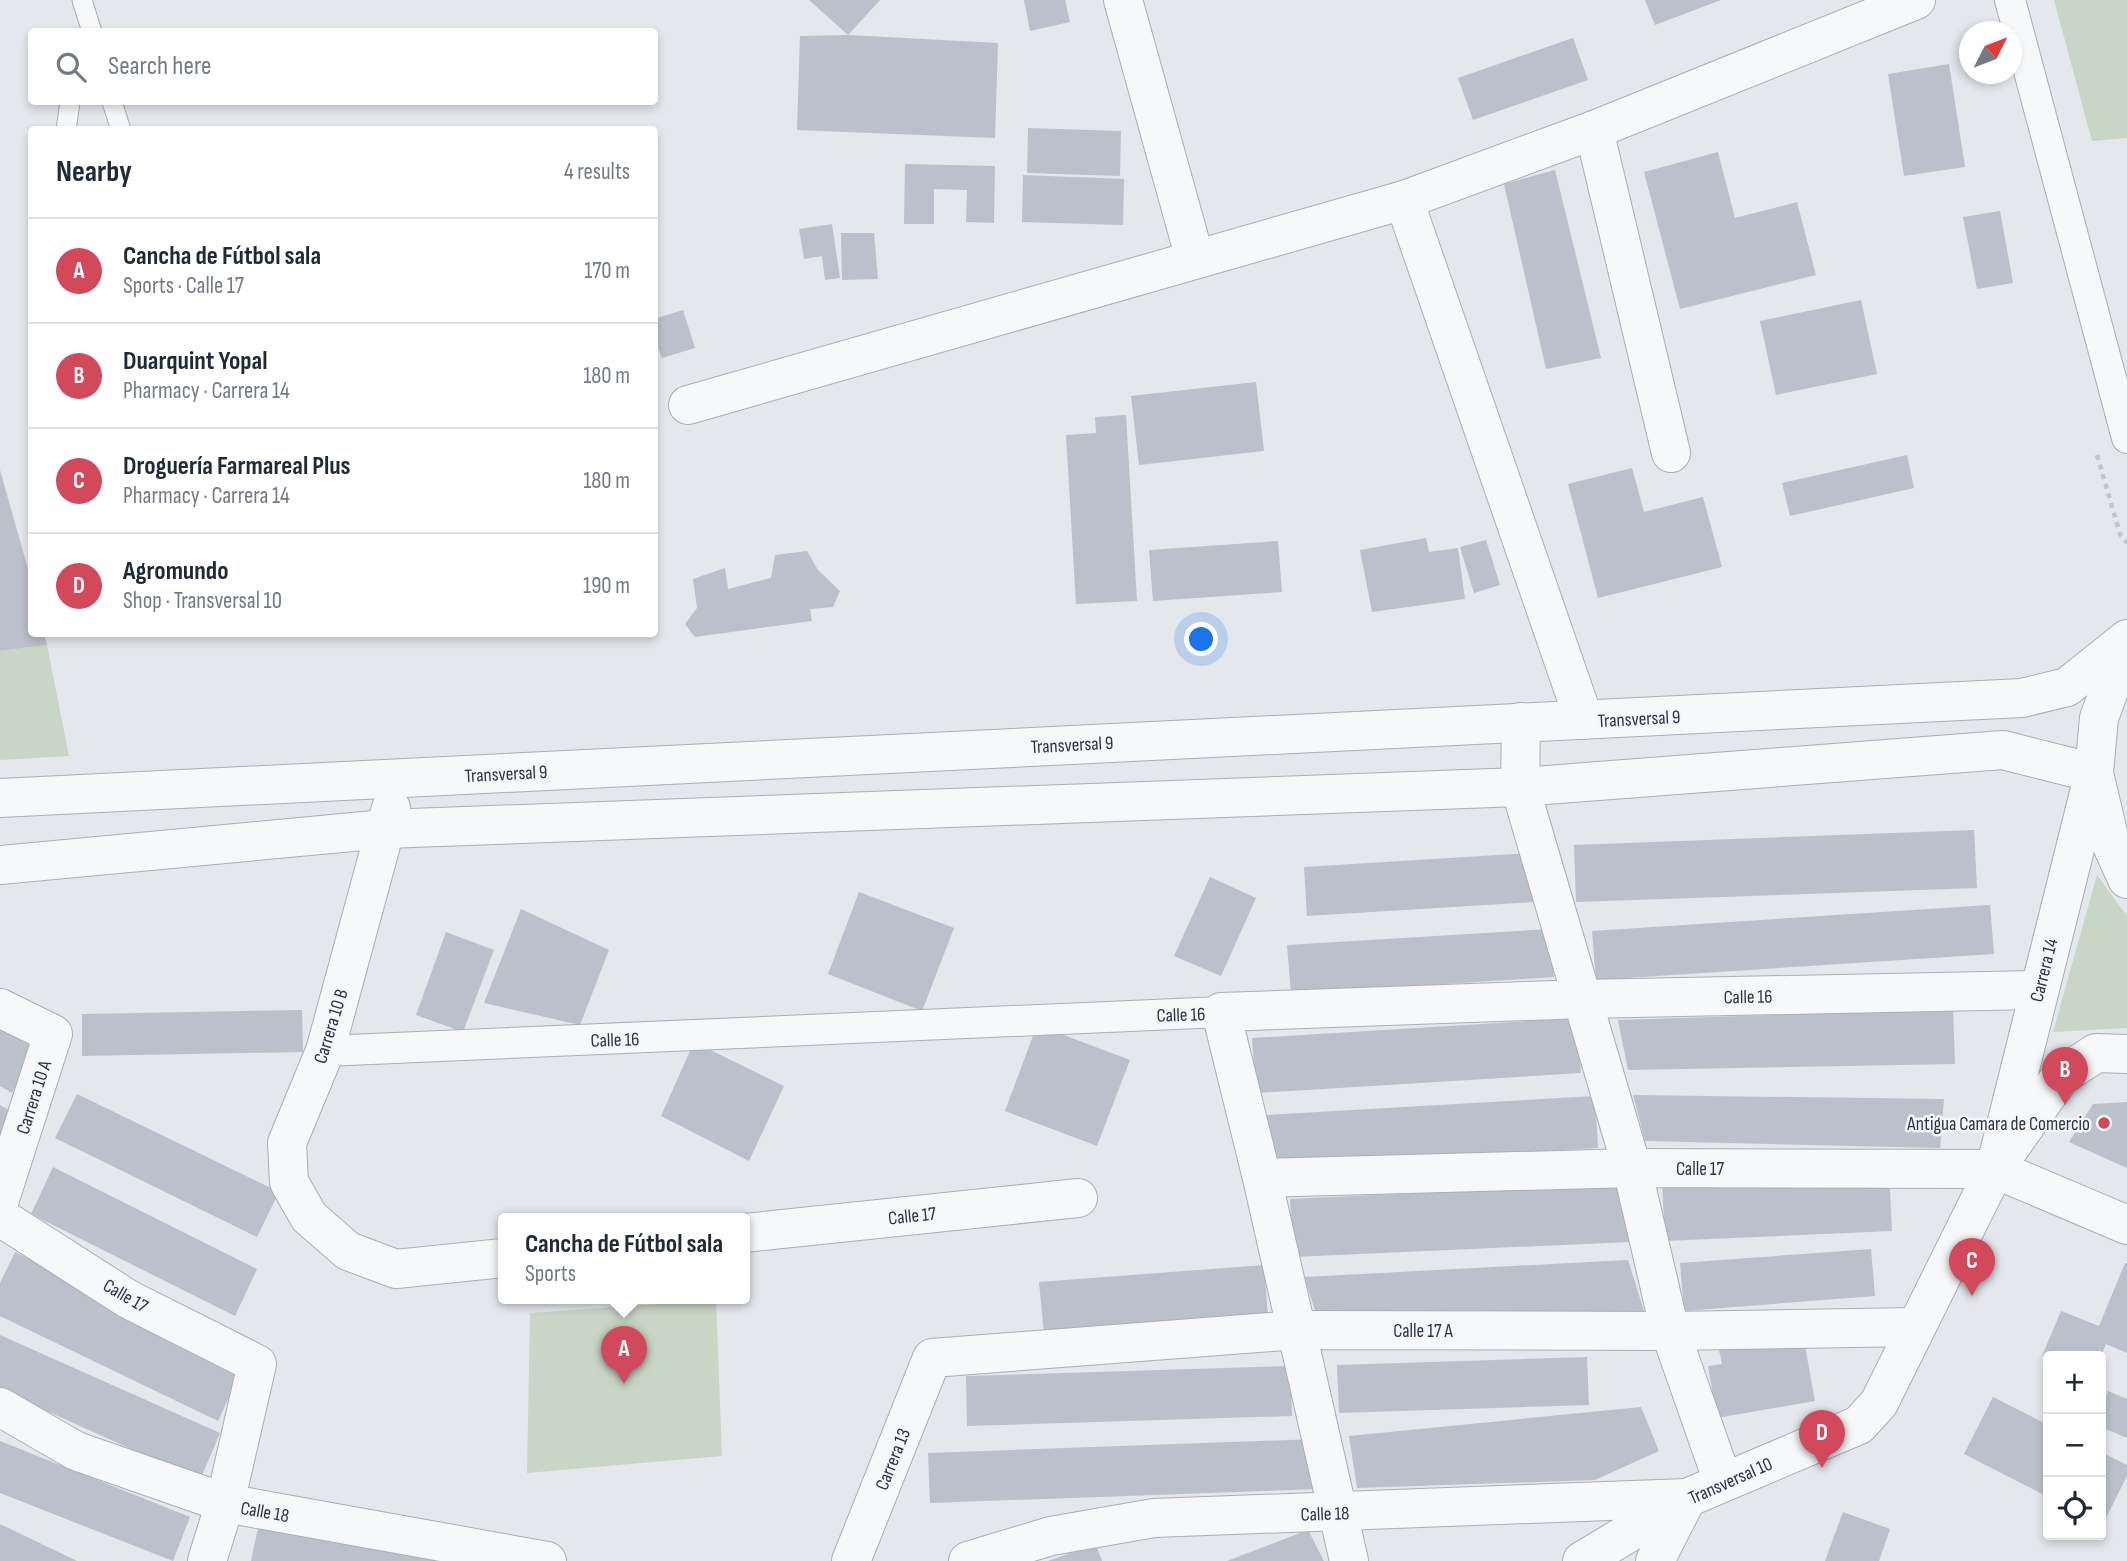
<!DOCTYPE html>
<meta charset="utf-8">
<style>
body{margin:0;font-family:"Sofia Sans Condensed",sans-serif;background:#f6f6f7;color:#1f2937}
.controls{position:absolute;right:21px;bottom:21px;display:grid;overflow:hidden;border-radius:7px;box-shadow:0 4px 10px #0003}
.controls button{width:63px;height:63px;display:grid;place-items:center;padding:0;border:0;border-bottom:2px solid #e0e1e3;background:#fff;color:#1f2937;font:35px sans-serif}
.compass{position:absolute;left:1959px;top:21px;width:63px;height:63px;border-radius:50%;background:#fff;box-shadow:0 4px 10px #0003;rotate:48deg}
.you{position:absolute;left:1202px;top:640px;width:24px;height:24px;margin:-18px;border:5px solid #fff;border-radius:50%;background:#1a73e8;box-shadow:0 0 0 10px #1a73e833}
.badge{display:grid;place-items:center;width:46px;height:46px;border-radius:50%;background:#d1495b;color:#fff;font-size:23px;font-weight:700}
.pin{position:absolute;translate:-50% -58px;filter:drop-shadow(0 2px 4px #0008)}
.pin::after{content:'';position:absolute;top:37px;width:24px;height:21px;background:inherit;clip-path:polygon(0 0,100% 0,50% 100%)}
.popup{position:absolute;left:498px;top:1213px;width:252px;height:91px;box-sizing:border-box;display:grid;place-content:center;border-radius:7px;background:#fff;filter:drop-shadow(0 2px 5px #0005);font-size:23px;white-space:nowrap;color:#747a83}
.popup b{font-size:26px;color:#1f2937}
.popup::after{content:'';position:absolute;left:50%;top:100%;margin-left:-14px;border:14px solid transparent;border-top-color:#fff}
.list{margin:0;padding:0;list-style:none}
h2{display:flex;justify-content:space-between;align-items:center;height:91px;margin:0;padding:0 28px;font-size:30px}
h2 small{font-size:23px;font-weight:400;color:#747a83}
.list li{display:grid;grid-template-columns:46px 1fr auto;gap:21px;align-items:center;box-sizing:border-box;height:105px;padding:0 28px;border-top:2px solid #e0e1e3}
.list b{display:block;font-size:26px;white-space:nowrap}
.list p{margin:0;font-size:23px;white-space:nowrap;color:#747a83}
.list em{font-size:23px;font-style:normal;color:#747a83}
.icon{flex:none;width:38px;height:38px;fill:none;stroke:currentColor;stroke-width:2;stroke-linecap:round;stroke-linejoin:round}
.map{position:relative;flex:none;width:2127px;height:1561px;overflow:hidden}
.search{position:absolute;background:#fff;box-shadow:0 4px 10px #0003;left:28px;top:28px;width:630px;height:77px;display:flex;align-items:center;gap:18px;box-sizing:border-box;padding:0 24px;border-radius:7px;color:#747a83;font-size:26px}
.panel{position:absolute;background:#fff;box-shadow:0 4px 10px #0003;left:28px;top:126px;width:630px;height:511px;border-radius:7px}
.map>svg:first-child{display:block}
</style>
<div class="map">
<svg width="2127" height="1561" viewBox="0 0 2127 1561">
<rect width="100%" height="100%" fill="#e4e7ec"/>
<g fill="#c9d6c5">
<polygon points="2054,0 2127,0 2127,138 2092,141"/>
<polygon points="47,645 69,756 0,760 0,651"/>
<polygon points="2097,875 2127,916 2127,1028 2053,1032"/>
<polygon points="716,1300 722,1456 527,1473 530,1313"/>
</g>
<g fill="#bbc0ca">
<polygon points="809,0 880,0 848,35"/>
<polygon points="1024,0 1065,0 1070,22 1030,31"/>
<polygon points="1645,0 1721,0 1655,25"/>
<polygon points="848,35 998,43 995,138 797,130 800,36"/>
<polygon points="1573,38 1588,80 1473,120 1458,78"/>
<polygon points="1949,64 1965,167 1904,176 1888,74"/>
<polygon points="1028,128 1121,131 1120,176 1027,173"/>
<polygon points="1718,152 1735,218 1797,202 1816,275 1680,309 1644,172"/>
<polygon points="905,164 995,166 994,223 966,222 967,190 934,189 934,224 904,224"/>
<polygon points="1555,170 1601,358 1546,369 1504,184"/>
<polygon points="1023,175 1124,179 1123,225 1022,222"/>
<polygon points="2000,211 2013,283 1977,289 1963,217"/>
<polygon points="832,224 840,278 825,280 822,256 804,259 799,229"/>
<polygon points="841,233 874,233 878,279 842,280"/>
<polygon points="1861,300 1877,374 1776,395 1760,321"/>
<polygon points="683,310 695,348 662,358 654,337 654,319"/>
<polygon points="1256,382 1264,451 1139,465 1131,396"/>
<polygon points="1126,415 1137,601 1076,604 1066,435 1096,433 1095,417"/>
<polygon points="1907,455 1914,488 1790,516 1782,483"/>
<polygon points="1632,468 1644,512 1703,497 1722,567 1598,598 1568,484"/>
<polygon points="0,470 32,583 32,634 44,634 47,645 0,651"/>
<polygon points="1426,538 1429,552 1458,548 1465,599 1372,612 1360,550"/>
<polygon points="1486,540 1500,585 1474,593 1460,547"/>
<polygon points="1278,541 1282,592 1153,601 1149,550"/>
<polygon points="807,551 818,570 840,591 833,607 810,609 812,621 695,637 685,624 697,608 693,579 725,568 728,589 771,578 775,555"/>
<polygon points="1974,830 1977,888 1576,902 1574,845"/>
<polygon points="1531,853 1534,902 1307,916 1304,867"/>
<polygon points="1210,877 1256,898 1221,976 1174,956"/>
<polygon points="859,892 954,928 922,1011 828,974"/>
<polygon points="1990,905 1994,954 1596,980 1592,931"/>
<polygon points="521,909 609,950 580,1025 484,1003"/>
<polygon points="1550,929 1554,977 1291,994 1287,945"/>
<polygon points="446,932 494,950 463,1032 416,1015"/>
<polygon points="1953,1009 1955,1064 1628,1070 1618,1020"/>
<polygon points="302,1010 303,1052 82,1056 82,1014"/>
<polygon points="1577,1018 1581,1073 1256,1093 1252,1038"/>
<polygon points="1037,1025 1130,1060 1097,1146 1005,1111"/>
<polygon points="0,1029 35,1048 12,1093 0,1086"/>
<polygon points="694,1042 784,1086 749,1161 661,1116"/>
<polygon points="77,1094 279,1192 257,1237 55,1138"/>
<polygon points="1633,1095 1944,1099 1940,1148 1645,1141"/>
<polygon points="1595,1096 1598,1148 1270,1167 1267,1115"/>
<polygon points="2127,1102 2127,1168 2069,1142 2093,1104"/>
<polygon points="0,1105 20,1116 0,1151"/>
<polygon points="53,1167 257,1269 235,1316 31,1214"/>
<polygon points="1889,1171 1892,1231 1665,1241 1662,1182"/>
<polygon points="1625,1183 1629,1242 1293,1257 1290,1199"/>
<polygon points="1871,1249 1875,1296 1684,1311 1680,1263"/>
<polygon points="15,1252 245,1363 218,1421 0,1316 0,1283"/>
<polygon points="1628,1260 1645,1314 1317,1316 1304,1277"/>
<polygon points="2125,1263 2127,1263 2127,1353 2106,1344 2101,1356 2048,1356 2048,1359 2042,1356 2061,1311 2099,1326"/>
<polygon points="1264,1265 1268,1317 1044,1334 1039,1282"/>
<polygon points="0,1335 220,1433 200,1480 0,1390"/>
<polygon points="1803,1335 1815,1401 1717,1418 1708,1366 1722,1364 1719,1350"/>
<polygon points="1587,1357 1589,1405 1339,1413 1337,1365"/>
<polygon points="1290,1366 1292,1416 967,1426 966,1376"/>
<polygon points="2108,1391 2127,1399 2127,1438 2101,1427 2101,1409"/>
<polygon points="1993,1397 2048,1425 2048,1497 1964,1454"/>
<polygon points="1641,1407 1659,1451 1595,1480 1357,1488 1349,1436"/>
<polygon points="1316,1439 1317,1489 930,1503 928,1453"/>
<polygon points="0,1441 190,1517 173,1561 0,1493"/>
<polygon points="2101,1452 2127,1465 2127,1476 2103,1524 2101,1523"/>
<polygon points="1843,1512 1890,1529 1879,1561 1825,1561"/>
<polygon points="260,1518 457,1561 251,1561"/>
<polygon points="0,1524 77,1561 0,1561"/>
<polygon points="1308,1530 1324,1561 1227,1561"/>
<polygon points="1096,1544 1102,1561 1048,1561"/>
</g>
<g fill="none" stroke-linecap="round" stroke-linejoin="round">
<defs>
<g id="service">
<polyline points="82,0 92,32"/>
<polyline points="112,102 121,130"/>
<polyline points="66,130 70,102"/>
</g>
<g id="pedestrian">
<polyline points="2010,0 2127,438"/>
<polyline points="325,1051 1221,1012"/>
</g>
<g id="minor">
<polyline points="1123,0 1195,259"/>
<polyline points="1594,130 1671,453"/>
<polyline points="1404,200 1584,720"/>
<polyline points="688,405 1404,200 1594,130 1916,0"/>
<polyline points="1521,722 1520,787 1632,1168 1670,1331 1723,1482"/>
<polyline points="0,798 2022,698 2067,687 2127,639"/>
<polyline points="391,808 325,1051 287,1143 289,1182 309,1217 348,1251 396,1269 503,1258"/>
<polyline points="0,865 385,829 1520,787 2003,750 2094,773"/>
<polyline points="0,1008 53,1034 0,1199"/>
<polyline points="1996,1167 2061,1076 2096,1053 2127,1054"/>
<polyline points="1262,1178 1632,1168 1995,1169 2127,1225"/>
<polyline points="0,1217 128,1299 257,1364 225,1503 207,1561"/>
<polyline points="745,1233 1078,1198"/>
<polyline points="0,1407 76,1451 225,1503 547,1561"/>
<polyline points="851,1561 932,1358 1297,1330 1670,1331 1915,1327"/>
<polyline points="968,1561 1051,1536 1154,1518 1687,1498"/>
<polyline points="1349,1561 1262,1178 1221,1012 1583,999 2038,990"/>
<polyline points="1582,1561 1685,1499"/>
</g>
<g id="tertiary">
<polyline points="2127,653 2118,666 2099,718 2094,773 2110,841 2127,879"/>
<polyline points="1655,1561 1687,1498 1859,1425 1879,1403 1995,1169 2094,773"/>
</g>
</defs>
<use href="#service" stroke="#a9aeb7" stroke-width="21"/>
<use href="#pedestrian" stroke="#a9aeb7" stroke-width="32"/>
<use href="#minor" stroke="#a9aeb7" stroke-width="40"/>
<use href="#tertiary" stroke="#a9aeb7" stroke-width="40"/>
<polyline stroke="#c2c5cb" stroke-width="4.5" stroke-dasharray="5 5" stroke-linecap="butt" points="2097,455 2120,534 2127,543"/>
<use href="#service" stroke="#f7f8fa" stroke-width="19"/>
<use href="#pedestrian" stroke="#f7f8fa" stroke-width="30"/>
<use href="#minor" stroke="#f7f8fa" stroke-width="38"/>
<use href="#tertiary" stroke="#f7f8fa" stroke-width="38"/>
</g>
<circle fill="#d1495b" stroke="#f4f6f9" stroke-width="2.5" cx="2104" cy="1123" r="7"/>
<g text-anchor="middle" stroke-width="5" stroke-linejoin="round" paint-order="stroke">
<g font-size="19" fill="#2b3445" stroke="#f4f6f9">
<text transform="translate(1639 718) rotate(-3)" y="7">Transversal 9</text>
<text transform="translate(1072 744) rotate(-3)" y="7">Transversal 9</text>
<text transform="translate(506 773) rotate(-3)" y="7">Transversal 9</text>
<text transform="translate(2043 970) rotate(-76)" y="7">Carrera 14</text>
<text transform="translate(1748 996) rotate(-1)" y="7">Calle 16</text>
<text transform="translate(1181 1014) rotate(-2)" y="7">Calle 16</text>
<text transform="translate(330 1026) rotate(-73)" y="7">Carrera 10 B</text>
<text transform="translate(615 1039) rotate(-2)" y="7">Calle 16</text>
<text transform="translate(33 1097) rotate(-72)" y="7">Carrera 10 A</text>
<text x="1700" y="1175">Calle 17</text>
<text transform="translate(912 1215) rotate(-6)" y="7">Calle 17</text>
<text transform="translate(126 1295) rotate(30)" y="7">Calle 17</text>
<text x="1423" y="1337">Calle 17 A</text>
<text transform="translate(892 1459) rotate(-68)" y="7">Carrera 13</text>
<text transform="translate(1730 1480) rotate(-24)" y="7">Transversal 10</text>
<text transform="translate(265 1511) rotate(10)" y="7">Calle 18</text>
<text transform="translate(1325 1513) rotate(-2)" y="7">Calle 18</text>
</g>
<g font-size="19" fill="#2b3445" stroke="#f4f6f9" text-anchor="end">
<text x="2090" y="1130">Antigua Camara de Comercio</text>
</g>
</g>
</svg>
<div class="controls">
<button>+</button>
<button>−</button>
<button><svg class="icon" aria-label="locate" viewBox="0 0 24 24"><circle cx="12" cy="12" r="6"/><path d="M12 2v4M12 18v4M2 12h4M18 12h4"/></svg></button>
</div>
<svg class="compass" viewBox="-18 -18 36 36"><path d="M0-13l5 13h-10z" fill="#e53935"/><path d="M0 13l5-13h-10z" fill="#747a83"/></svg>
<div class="you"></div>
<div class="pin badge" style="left:624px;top:1384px">A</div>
<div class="popup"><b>Cancha de Fútbol sala</b>Sports</div>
<div class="pin badge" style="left:2065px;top:1105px">B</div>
<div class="pin badge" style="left:1972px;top:1296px">C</div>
<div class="pin badge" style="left:1822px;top:1468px">D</div>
<div class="search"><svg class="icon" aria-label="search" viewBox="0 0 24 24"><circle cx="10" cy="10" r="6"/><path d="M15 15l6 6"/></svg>Search here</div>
<section class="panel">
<h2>Nearby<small>4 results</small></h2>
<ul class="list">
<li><span class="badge">A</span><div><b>Cancha de Fútbol sala</b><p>Sports · Calle 17</p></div><em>170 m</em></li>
<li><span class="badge">B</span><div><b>Duarquint Yopal</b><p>Pharmacy · Carrera 14</p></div><em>180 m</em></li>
<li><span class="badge">C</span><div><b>Droguería Farmareal Plus</b><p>Pharmacy · Carrera 14</p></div><em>180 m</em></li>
<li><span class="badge">D</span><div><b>Agromundo</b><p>Shop · Transversal 10</p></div><em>190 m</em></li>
</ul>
</section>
</div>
